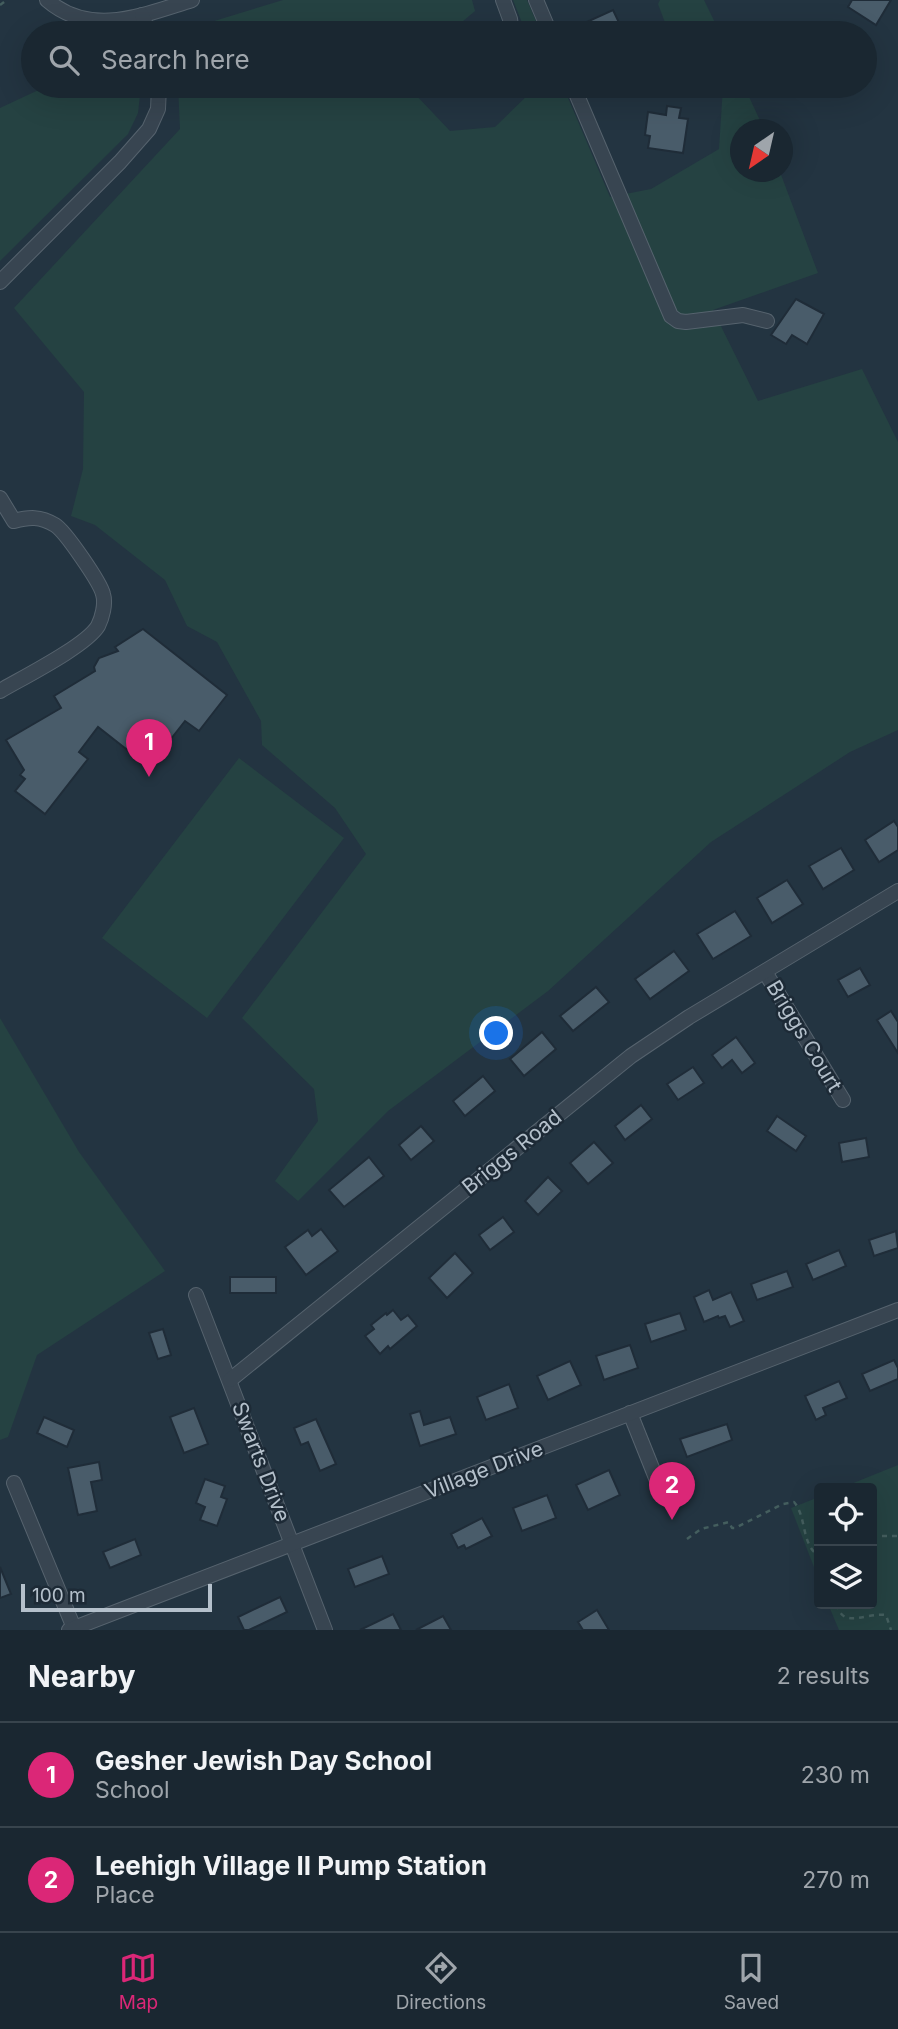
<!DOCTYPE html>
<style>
body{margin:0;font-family:Inter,sans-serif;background:#232f39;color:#f1f3f6}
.controls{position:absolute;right:21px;bottom:21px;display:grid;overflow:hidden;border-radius:7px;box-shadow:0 7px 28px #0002}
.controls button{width:63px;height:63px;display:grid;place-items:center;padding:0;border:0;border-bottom:2px solid #38444d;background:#1a2731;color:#f1f3f6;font:35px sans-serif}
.compass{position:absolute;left:730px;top:119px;width:63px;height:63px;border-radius:50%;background:#1a2731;box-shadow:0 7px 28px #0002;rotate:214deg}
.scale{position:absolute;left:21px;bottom:18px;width:191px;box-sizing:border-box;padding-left:7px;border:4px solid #b4c0cb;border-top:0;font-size:19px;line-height:24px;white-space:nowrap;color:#b4c0cb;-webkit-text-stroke:5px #1d2a36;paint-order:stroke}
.you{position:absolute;left:497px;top:1034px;width:24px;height:24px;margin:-18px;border:5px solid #fff;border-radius:50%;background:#1a73e8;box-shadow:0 0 0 10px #1a73e833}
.badge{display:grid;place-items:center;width:46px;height:46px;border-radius:50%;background:#db2777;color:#fff;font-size:23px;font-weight:700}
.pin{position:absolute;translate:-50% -58px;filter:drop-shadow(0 2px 4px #0008)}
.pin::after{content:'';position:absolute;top:37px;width:24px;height:21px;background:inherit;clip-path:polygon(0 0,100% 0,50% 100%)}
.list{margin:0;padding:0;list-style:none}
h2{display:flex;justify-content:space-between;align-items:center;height:91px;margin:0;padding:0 28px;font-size:30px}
h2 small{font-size:23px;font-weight:400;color:#9fa5ab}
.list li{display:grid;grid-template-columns:46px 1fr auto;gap:21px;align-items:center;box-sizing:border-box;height:105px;padding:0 28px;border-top:2px solid #38444d}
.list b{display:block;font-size:26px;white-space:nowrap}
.list p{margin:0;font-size:23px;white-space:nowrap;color:#9fa5ab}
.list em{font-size:23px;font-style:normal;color:#9fa5ab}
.icon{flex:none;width:38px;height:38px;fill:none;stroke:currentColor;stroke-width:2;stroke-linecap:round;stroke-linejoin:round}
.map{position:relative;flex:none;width:898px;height:1630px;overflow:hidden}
.search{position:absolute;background:#1a2731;box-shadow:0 7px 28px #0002;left:21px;right:21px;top:21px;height:77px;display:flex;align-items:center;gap:18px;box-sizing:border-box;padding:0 24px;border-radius:38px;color:#9fa5ab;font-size:26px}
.sheet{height:301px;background:#1a2731}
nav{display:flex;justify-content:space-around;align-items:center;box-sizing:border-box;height:98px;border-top:2px solid #38444d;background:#1a2731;font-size:19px;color:#9fa5ab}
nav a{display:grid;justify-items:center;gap:4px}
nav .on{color:#db2777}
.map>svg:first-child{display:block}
</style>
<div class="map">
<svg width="898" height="1630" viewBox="0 0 898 1630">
<rect width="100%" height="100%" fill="#233441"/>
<g fill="#254242">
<polygon points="283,0 472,0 475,11 449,33 175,33"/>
<polygon points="513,0 527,0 541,33 526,33"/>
<polygon points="660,0 704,0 720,33 669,33 658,4"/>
<polygon points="47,86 141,86 138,113 128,134 0,261 0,108"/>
<polygon points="178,86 415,86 415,94 450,131 495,127 531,92 532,86 563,86 610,197 651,189 719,149 723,86 744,86 764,129 740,130 740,172 780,172 818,273 713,310 758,401 862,369 898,442 898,730 850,752 711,842 548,991 388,1111 298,1201 275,1181 318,1121 314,1089 242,1018 366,854 335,808 262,745 261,721 217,642 187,626 165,580 95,525 71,516 83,469 84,392 14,308 180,129"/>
<polygon points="239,758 344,838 207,1018 102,938"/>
<polygon points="0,1018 79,1152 165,1271 37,1355 8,1437 0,1440"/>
<polygon points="898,1465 898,1630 839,1630 828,1604 872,1604 872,1488 841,1488"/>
<polygon points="819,1497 819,1580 791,1508"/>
</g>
<g fill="#495c6a" stroke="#1f2c38" stroke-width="2">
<polygon points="852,0 891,0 876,25 848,7"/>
<polygon points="613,10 624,33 583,33 580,25"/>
<polygon points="667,106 681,108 679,118 688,119 683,153 648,148 650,136 645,135 648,112 666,115"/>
<polygon points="796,299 824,314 807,344 792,335 786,344 771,335"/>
<polygon points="143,629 227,695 199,731 185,721 149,767 98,727 79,752 88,759 45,814 15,791 25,779 20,775 24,770 6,740 61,708 54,696 95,671 94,667 99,658 118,651 115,647"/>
<polygon points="894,821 898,827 898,850 879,862 865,840"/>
<polygon points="841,848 854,870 823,889 809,866"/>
<polygon points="787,880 803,904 772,923 757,898"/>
<polygon points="735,911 751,936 713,959 697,934"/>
<polygon points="674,951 689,971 650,999 635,979"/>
<polygon points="860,968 870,985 848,997 838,980"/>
<polygon points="596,987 609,1002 573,1031 560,1016"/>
<polygon points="891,1011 898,1022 898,1053 877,1020"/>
<polygon points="542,1032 556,1049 524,1076 510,1059"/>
<polygon points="736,1037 755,1063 742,1073 732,1060 722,1068 712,1055"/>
<polygon points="693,1067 704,1083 678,1100 667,1084"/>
<polygon points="483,1076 495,1091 465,1116 453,1101"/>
<polygon points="641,1105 652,1119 625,1140 615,1126"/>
<polygon points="777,1116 806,1136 796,1151 767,1131"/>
<polygon points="421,1126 434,1141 411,1160 399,1145"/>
<polygon points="866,1138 869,1157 842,1162 839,1143"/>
<polygon points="594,1142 613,1163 588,1184 570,1163"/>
<polygon points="369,1157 384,1176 344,1207 329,1190"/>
<polygon points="548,1177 562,1191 538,1215 525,1201"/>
<polygon points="503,1217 514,1232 490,1250 479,1235"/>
<polygon points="321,1229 338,1251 306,1275 285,1247 308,1230 312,1236"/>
<polygon points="896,1231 898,1248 874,1256 869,1240"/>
<polygon points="839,1250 846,1266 813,1280 806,1264"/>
<polygon points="455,1253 473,1273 447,1298 429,1278"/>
<polygon points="787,1271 793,1287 757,1300 751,1284"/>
<rect x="230" y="1277" width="46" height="16"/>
<polygon points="709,1290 713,1300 731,1292 744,1321 730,1327 725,1316 719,1318 718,1316 704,1322 694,1297"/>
<polygon points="393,1310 401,1320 408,1315 417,1326 390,1349 388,1346 380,1354 365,1336 374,1329 371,1325 386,1313 387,1315"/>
<polygon points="680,1313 686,1330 651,1342 645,1324"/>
<polygon points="163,1329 171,1355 158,1359 149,1333"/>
<polygon points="630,1345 638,1368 604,1380 596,1356"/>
<polygon points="894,1360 898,1368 898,1379 870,1391 862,1374"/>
<polygon points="570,1361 581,1385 548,1400 537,1376"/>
<polygon points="839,1381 847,1398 823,1408 826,1415 816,1420 805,1396"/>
<polygon points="509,1384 518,1408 486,1420 477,1397"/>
<polygon points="194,1408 208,1444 184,1453 170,1417"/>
<polygon points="420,1411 424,1425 450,1417 456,1434 420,1446 410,1414"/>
<polygon points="44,1417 74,1430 67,1447 37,1433"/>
<polygon points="316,1419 336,1464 320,1471 308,1442 301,1445 294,1428"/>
<polygon points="727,1424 732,1440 687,1457 680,1439"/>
<polygon points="99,1462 102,1480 91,1482 97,1511 78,1515 68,1468"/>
<polygon points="609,1470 620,1495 588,1510 576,1485"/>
<polygon points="205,1479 225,1486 221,1497 227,1499 217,1526 200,1520 205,1507 196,1503"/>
<polygon points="547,1495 556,1518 522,1531 513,1508"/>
<polygon points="482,1518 492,1536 466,1549 464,1545 458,1548 451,1534"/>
<polygon points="135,1539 141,1555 110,1568 103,1552"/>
<polygon points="382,1556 389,1574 355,1587 348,1569"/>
<polygon points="0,1567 11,1594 0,1598"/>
<polygon points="280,1597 287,1612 249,1630 244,1630 238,1617"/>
<polygon points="597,1610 609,1630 583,1630 578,1622"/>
<polygon points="393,1614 401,1630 360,1630"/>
<polygon points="443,1616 451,1630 416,1630"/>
</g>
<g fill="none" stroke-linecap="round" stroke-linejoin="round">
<defs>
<g id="minor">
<path d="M47,0C91,38 143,15 192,0"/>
<polyline points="503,0 510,19 512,33"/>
<polyline points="536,0 550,33"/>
<polyline points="142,15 149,33"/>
<polyline points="573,86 671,316 678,321 686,322 743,315 767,321"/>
<polyline points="0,282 120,162 149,129 158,109 159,86"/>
<path d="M0,498L14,521C29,517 40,516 55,525C65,531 100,582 103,594C106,604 102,618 98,626C86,646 22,678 0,691"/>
<polyline points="765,972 843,1100"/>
<polyline points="196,1295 325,1630"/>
<polyline points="230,1380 631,1056 689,1017 898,891"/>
<polyline points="630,1413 662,1493"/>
<polyline points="14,1483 74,1628"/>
<polyline points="69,1630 898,1310"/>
</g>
</defs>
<use href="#minor" stroke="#56636e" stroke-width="16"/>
<g stroke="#445e5e" stroke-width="2.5" stroke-dasharray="5 5" stroke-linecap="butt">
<polyline points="0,5 7,0"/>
<polyline points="872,1536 898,1536"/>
<path d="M687,1539L701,1529L729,1522L732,1528H735L783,1504L794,1502C807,1517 801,1545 819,1556"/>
<path d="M837,1604C842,1630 867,1612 886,1615L891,1630"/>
</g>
<use href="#minor" stroke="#384551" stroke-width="14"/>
</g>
<g text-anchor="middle" stroke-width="5" stroke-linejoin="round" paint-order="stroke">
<g font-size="21" fill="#b4c0cb" stroke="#1d2a36">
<text transform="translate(804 1036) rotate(59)" y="7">Briggs Court</text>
<text transform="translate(512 1152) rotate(-39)" y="7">Briggs Road</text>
<text transform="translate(261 1462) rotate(69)" y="7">Swarts Drive</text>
<text transform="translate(484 1470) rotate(-21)" y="7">Village Drive</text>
</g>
</g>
</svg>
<div class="controls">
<button><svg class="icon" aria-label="locate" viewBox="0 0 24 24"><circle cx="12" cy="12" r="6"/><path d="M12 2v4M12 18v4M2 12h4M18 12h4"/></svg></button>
<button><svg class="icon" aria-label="layers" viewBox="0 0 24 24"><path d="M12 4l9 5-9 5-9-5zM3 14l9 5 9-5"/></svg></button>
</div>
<svg class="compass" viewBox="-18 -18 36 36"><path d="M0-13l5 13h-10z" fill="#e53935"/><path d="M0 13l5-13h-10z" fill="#9fa5ab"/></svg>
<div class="scale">100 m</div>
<div class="you"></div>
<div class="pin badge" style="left:149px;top:777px">1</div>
<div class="pin badge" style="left:672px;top:1520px">2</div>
<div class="search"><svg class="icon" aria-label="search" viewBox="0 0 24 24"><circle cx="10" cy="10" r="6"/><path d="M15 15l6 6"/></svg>Search here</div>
</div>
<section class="sheet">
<h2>Nearby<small>2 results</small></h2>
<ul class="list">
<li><span class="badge">1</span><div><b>Gesher Jewish Day School</b><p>School</p></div><em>230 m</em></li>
<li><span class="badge">2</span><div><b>Leehigh Village II Pump Station</b><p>Place</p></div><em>270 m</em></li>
</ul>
</section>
<nav>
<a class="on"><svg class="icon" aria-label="map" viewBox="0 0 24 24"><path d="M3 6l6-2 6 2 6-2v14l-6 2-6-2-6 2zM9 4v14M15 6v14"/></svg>Map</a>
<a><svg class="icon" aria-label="directions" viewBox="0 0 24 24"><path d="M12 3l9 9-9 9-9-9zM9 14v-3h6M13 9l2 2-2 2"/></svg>Directions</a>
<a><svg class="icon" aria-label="saved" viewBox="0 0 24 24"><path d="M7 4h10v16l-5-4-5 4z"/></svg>Saved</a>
</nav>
